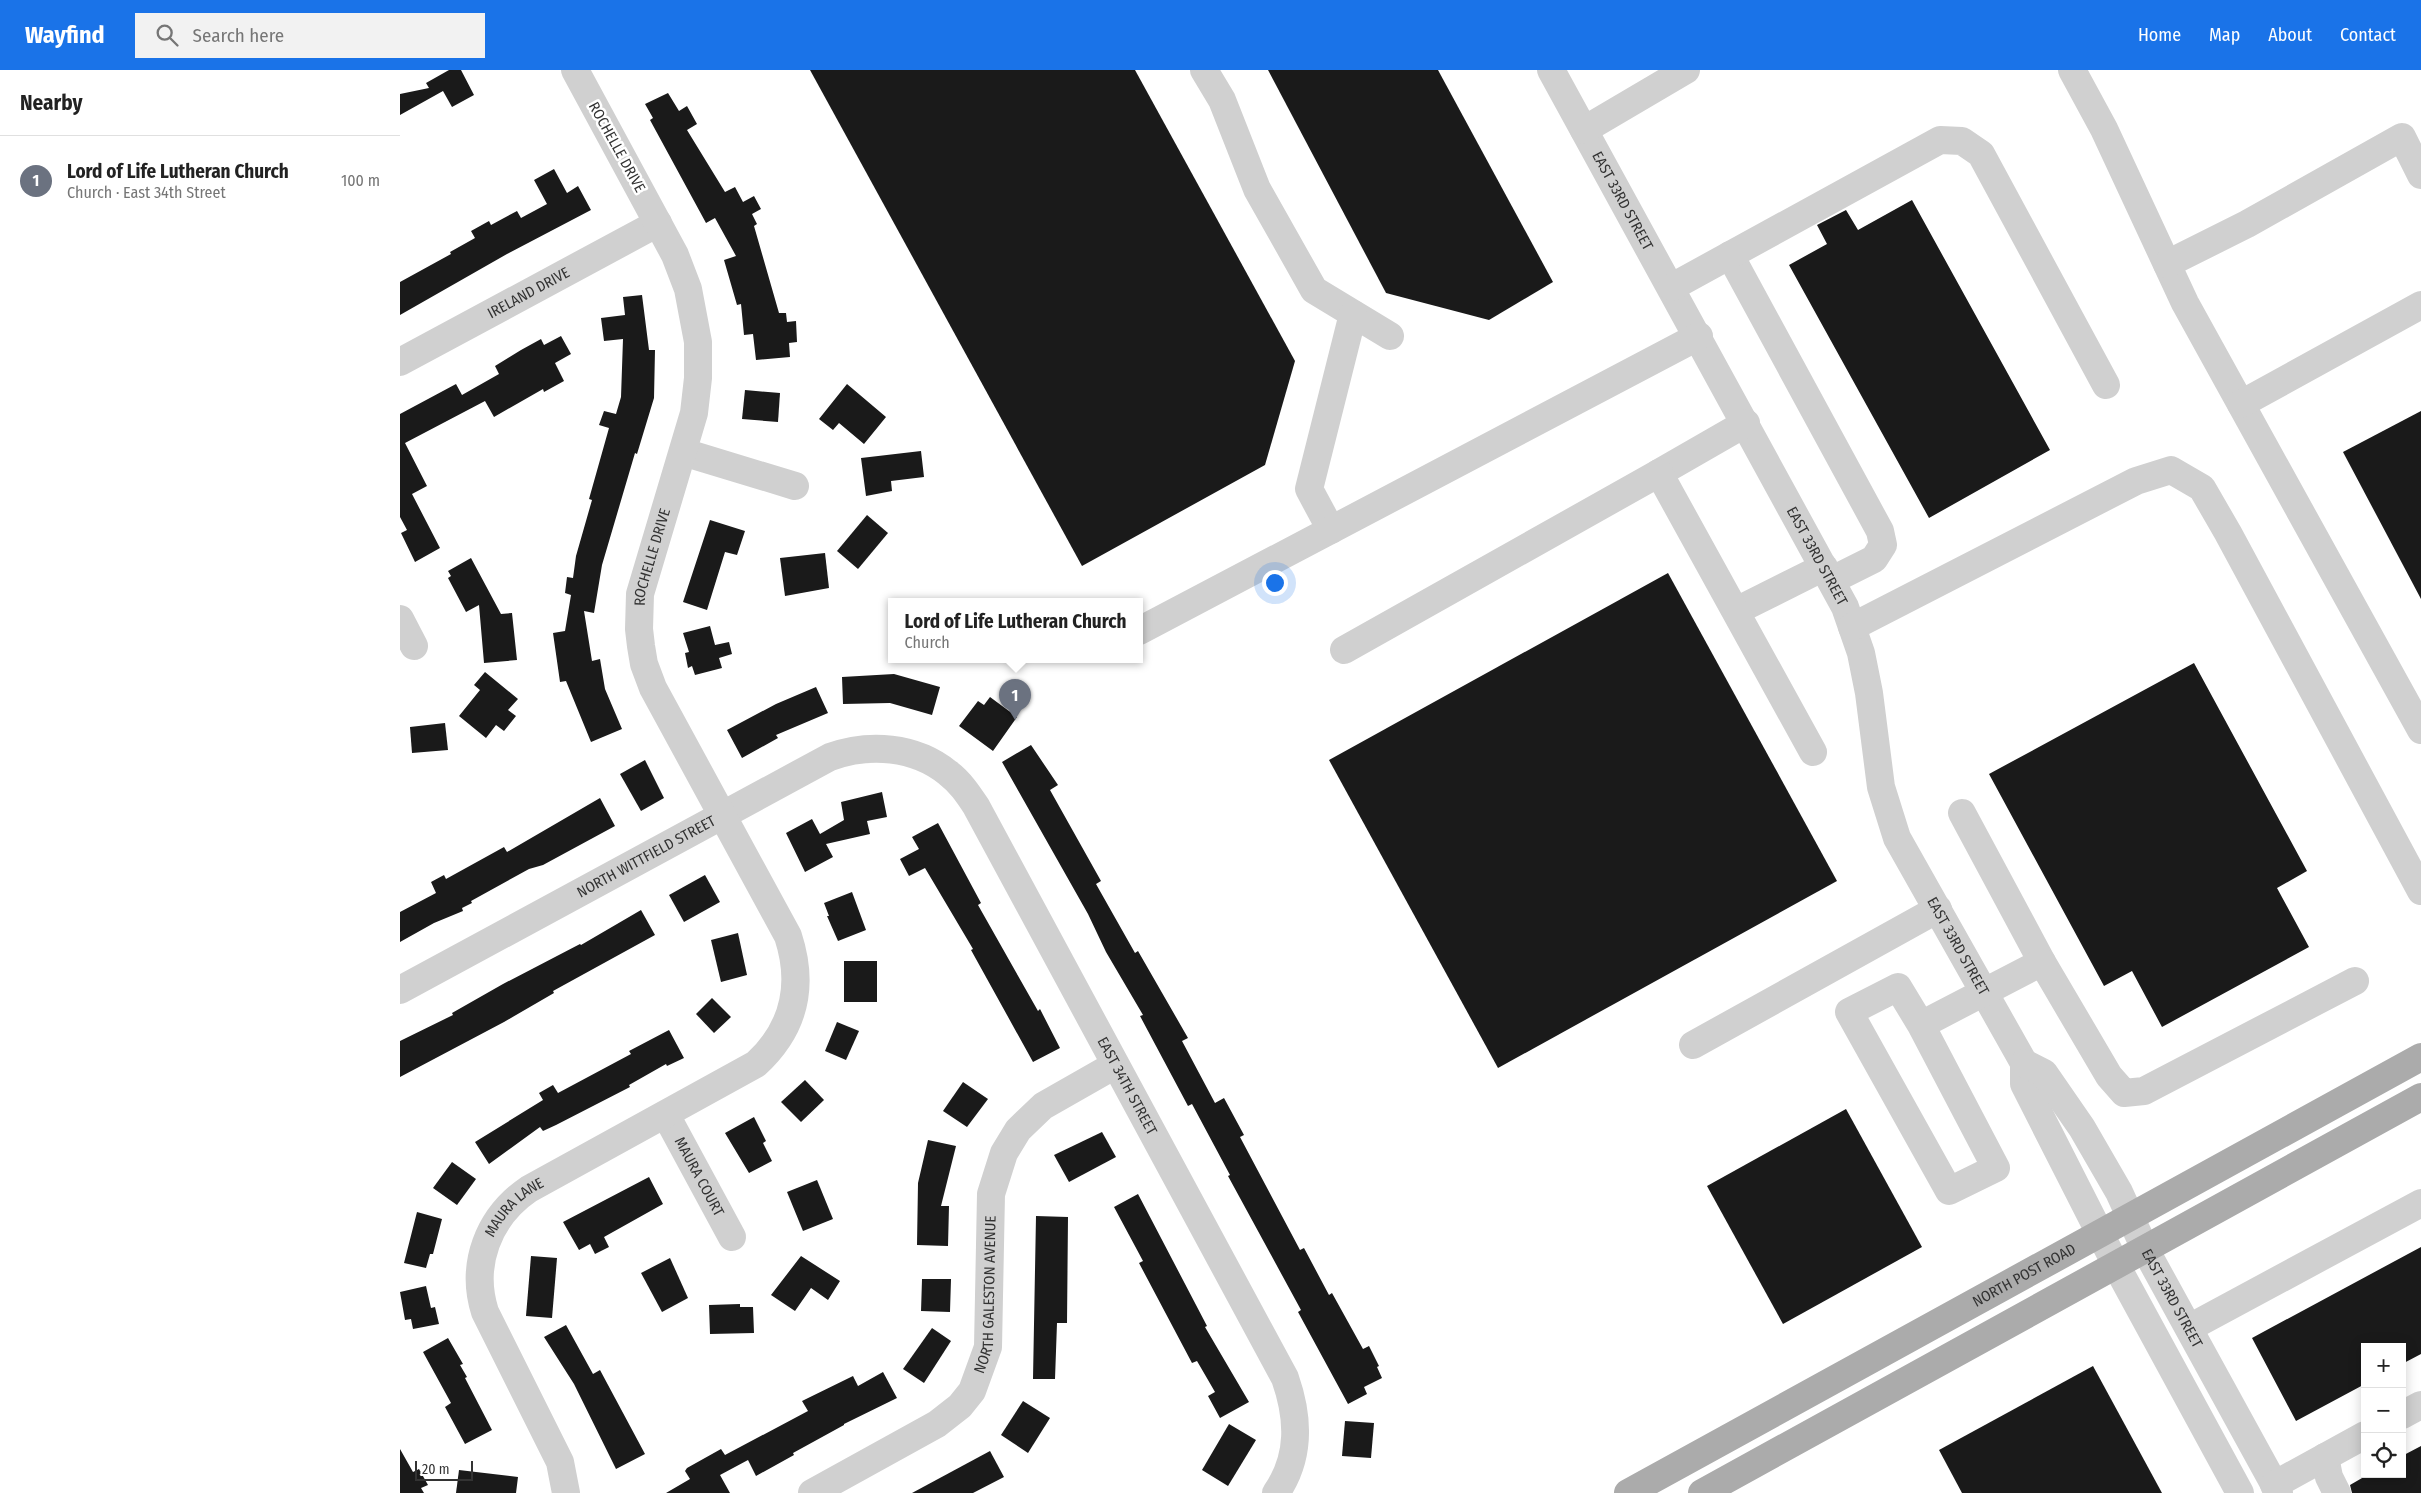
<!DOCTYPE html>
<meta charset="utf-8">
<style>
body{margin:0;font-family:"Fira Sans Condensed",sans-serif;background:#f2f2f2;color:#222}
.controls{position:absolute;right:15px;bottom:15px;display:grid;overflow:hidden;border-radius:0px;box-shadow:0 2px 12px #0003}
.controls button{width:45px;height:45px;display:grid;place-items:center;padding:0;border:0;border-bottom:1px solid #e0e0e0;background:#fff;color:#222;font:25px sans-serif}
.scale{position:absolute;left:15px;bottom:12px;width:58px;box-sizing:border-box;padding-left:5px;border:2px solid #333;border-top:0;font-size:14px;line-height:18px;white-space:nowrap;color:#333;-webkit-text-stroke:4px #fff;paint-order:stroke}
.you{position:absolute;left:874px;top:512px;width:18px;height:18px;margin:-12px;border:4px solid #fff;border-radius:50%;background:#1a73e8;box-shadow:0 0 0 8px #1a73e833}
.badge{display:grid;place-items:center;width:32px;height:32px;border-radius:50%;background:#1a73e8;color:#fff;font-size:16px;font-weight:700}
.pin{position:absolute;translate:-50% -41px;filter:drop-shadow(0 1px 2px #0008)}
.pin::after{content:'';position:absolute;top:26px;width:18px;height:15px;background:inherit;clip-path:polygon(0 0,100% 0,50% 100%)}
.popup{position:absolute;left:488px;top:528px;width:255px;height:65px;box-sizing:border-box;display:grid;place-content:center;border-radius:0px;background:#fff;filter:drop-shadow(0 1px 4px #0005);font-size:16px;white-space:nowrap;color:#767676}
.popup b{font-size:19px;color:#222}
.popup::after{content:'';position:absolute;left:50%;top:100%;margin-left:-10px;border:10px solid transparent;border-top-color:#fff}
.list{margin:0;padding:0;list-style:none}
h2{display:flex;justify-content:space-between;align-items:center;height:65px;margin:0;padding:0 20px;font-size:21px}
h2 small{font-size:16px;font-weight:400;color:#767676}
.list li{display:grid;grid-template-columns:32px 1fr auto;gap:15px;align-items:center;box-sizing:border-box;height:90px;padding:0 20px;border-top:1px solid #e0e0e0}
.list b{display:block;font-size:19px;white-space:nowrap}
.list p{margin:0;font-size:16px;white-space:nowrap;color:#767676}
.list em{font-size:16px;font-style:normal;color:#767676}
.icon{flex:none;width:28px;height:28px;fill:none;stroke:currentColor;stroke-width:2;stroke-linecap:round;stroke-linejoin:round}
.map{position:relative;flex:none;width:2021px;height:1423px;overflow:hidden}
header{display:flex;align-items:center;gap:30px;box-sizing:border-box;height:70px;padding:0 25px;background:#1a73e8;color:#fff}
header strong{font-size:24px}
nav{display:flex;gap:28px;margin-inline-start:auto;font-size:18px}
.search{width:350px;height:45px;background:#f2f2f2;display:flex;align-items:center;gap:12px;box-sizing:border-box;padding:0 18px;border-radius:0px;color:#767676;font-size:19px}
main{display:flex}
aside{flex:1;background:#fff}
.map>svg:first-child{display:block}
</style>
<header>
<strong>Wayfind</strong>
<div class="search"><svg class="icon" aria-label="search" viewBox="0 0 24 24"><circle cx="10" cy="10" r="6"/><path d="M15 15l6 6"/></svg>Search here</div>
<nav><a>Home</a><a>Map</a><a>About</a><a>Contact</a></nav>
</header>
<main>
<aside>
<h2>Nearby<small></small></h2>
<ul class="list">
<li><span class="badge" style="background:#6b7280">1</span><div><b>Lord of Life Lutheran Church</b><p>Church · East 34th Street</p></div><em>100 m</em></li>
</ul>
</aside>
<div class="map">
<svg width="2021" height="1423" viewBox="0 0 2021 1423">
<rect width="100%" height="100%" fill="#fff"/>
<g fill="#1a1a1a">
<polygon points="49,0 61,0 74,25 52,37 43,21 0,45 0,24 29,18 26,13"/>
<polygon points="410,0 735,0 895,291 865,395 682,496"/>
<polygon points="868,0 1038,0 1153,212 1089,250 986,223"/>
<polygon points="268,23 279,41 287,36 297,54 287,60 325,122 335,117 343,132 354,126 361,139 352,144 357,154 354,156 379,243 386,243 387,252 396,251 397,272 389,273 390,287 356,290 353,264 344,265 341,234 337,235 324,190 336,186 315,148 306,153 250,50 253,48 245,34"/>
<polygon points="154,99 167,123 178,116 191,140 107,184 0,245 0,212 51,184 50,182 75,168 71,161 89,151 91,155 117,141 121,148 147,134 134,110"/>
<polygon points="1512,130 1650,380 1529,448 1389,195 1427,174 1417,155 1446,140 1458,160"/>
<polygon points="242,225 249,280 255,280 254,328 237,384 235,383 202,495 194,543 184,541 192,591 200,589 205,619 222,659 191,672 166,611 160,612 153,563 165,561 171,525 165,523 167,507 173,508 176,486 192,430 189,429 209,358 199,355 204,341 216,344 221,327 223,269 204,271 201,248 225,245 223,227"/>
<polygon points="161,266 171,284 155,293 164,311 144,322 143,319 94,347 85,331 5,373 27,416 12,424 40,478 15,492 1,463 7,460 0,447 0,344 56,314 62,325 99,304 95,296 121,280 141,269 144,275"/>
<polygon points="447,314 486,347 464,374 439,353 433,360 419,349"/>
<polygon points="345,320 380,323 378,352 342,349"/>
<polygon points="2021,341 2021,529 1943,382"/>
<polygon points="521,381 524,407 491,411 492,421 466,426 461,388"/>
<polygon points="467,445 488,463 458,499 437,481"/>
<polygon points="310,450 345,461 337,485 325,482 307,540 283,532"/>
<polygon points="425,483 429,518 385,526 380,488"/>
<polygon points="71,488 101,544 112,543 117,590 84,593 79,535 66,542 48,508 51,506 48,501"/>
<polygon points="1268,503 1437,811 1098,998 929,690"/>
<polygon points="310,556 315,575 329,572 332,584 319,588 322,598 295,605 292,596 288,598 285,583 289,582 283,563"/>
<polygon points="1794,593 1907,801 1877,818 1909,877 1762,957 1732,901 1704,916 1589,704"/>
<polygon points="85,602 118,629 108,640 116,646 104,661 96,655 86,668 59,646 80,620 74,615"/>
<polygon points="494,604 540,617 532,645 490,633 443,634 442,607"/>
<polygon points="416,617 428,643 376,665 378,668 342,688 327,660 376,634"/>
<polygon points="590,627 617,647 593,681 559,656 578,631 584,635"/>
<polygon points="45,653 48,680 12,683 10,657"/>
<polygon points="631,675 658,715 650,720 701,811 696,814 735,883 738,881 788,968 782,971 815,1033 824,1028 844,1065 840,1067 900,1180 904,1178 929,1225 932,1223 963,1279 969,1276 979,1296 977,1297 982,1308 964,1317 967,1324 948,1334 898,1242 901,1240 828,1106 830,1105 792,1034 788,1036 740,946 743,945 706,882 688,844 602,692"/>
<polygon points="245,690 264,728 241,741 220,704"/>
<polygon points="482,722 487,747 467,751 470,764 426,774 433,787 405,802 386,763 412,749 420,764 444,750 441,732"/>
<polygon points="200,728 215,756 143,795 129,799 71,831 72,833 62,838 63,841 34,853 0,872 0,842 36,823 31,812 44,805 46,809 104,777 107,782"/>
<polygon points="538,753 581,833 578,835 638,941 640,939 660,978 633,992 571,880 573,879 525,798 509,806 500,789 519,779 512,767"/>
<polygon points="305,805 320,832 284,852 269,825"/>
<polygon points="452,822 466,860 438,871 427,846 429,846 424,833"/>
<polygon points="241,840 255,865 153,921 154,923 104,952 0,1007 0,971 53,945 52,943 103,914 180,874 181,875"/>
<polygon points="338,863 347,905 321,912 311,870"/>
<rect x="444" y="891" width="33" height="41"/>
<polygon points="312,928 331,947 314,963 296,944"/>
<polygon points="437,952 459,961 446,990 425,981"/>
<polygon points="269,960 284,988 267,996 266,994 229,1015 230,1017 156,1055 143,1061 140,1057 89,1094 75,1072 143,1030 139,1023 153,1015 158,1023 231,984 229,981"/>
<polygon points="405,1010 424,1030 401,1052 381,1032"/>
<polygon points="563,1012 588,1029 567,1057 543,1041"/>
<polygon points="1446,1039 1522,1177 1383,1254 1307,1116"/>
<polygon points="354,1047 366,1071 363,1073 372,1091 349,1103 325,1063"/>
<polygon points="702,1062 716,1087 669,1112 654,1085"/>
<polygon points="528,1070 556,1076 541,1136 549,1136 548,1176 517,1175 518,1113"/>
<polygon points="52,1092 76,1109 57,1135 33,1118"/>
<polygon points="249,1107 263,1134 204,1167 209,1177 195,1184 190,1174 179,1180 163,1152"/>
<polygon points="417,1110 433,1149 403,1161 387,1122"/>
<polygon points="738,1124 807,1256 805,1257 849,1332 820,1348 808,1326 815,1322 797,1291 792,1293 739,1193 743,1191 714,1137"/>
<polygon points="17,1142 42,1149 33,1184 30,1184 26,1198 4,1193"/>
<polygon points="636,1146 668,1147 667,1253 657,1253 655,1309 633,1309"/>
<polygon points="2021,1177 2021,1284 2002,1294 2002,1277 1965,1277 1965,1314 1896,1351 1852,1268"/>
<polygon points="131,1186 157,1188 152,1248 126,1246"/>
<polygon points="401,1186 440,1211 428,1230 411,1218 395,1241 371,1225"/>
<polygon points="270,1188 288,1228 262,1242 241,1203"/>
<polygon points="522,1209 551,1209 550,1242 521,1241"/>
<polygon points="26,1216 31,1238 35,1237 39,1254 13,1259 11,1249 5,1250 0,1222"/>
<polygon points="340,1234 340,1237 353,1237 354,1263 310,1264 309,1235"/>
<polygon points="166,1255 193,1304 200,1300 245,1384 216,1399 174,1314 144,1267"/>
<polygon points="532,1258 551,1271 524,1313 503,1299"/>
<polygon points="48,1268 63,1294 60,1295 67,1307 65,1308 92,1360 65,1374 45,1337 51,1333 23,1282"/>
<polygon points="1693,1296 1762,1423 1562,1423 1539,1380"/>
<polygon points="483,1302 497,1328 444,1354 444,1355 393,1383 394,1385 356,1406 348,1390 320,1405 330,1423 266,1423 290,1409 285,1401 287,1398 321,1379 325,1385 408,1341 402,1331 453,1306 458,1316"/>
<polygon points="623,1331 650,1348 628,1383 601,1365"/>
<polygon points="945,1351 974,1353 971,1388 942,1386"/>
<polygon points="829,1354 856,1370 828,1416 802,1400"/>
<polygon points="2021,1376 2021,1423 1952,1423 1950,1415 1969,1404 2002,1404 2002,1386"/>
<polygon points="0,1379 13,1402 19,1399 28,1415 21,1418 24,1423 0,1423"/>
<polygon points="590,1381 604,1407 573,1423 512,1423"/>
<polygon points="59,1400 118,1407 116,1423 56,1423"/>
</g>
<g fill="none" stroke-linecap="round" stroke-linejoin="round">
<g stroke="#d0d0d0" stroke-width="28">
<polyline points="804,0 822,30 857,119 914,220 990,266"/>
<path id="s1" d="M1151,0L1445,537L1461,583L1469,623L1481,717L1497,768L1624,993V1014L1716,1195L1840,1423"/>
<polyline points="1672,0 1704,59 1785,233 2021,660"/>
<polyline points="1184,60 1286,0"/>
<polyline points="1330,185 1480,461 1483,475 1474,489 1432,510"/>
<polyline points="1767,194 1847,154 2002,67 2021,105"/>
<polyline points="1272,217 1540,70 1562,71 1581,84 1706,315"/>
<path id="s2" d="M0,292L258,153"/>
<polyline points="1841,334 2021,235"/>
<polyline points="283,382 395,416"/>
<polyline points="1259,403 1346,353"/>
<polyline points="931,460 909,419 953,244"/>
<polyline points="1336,541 1424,497"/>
<polyline points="0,549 14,576"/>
<polyline points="1452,557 1736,411 1771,400 1802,418 1828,463 2021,821"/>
<polyline points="739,561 1299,266"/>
<polyline points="944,580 1259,403 1413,682"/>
<polyline points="1562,743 1642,892"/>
<path id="s3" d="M0,920L430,687C469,673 515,676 548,703C560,712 568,724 576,736L885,1308C899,1348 901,1387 876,1423"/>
<polyline points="1521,955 1498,917 1449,942 1549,1121 1596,1098 1521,955 1642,892 1709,1006 1724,1023 1744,1021 1955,911"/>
<polyline points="1293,975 1538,839"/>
<path id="s4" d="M1624,993L1644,1003L1682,1058L1719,1122L1745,1179L1879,1423"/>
<path id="s5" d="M266,1045L332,1167"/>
<polyline points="1789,1258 2021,1133"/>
<polyline points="2002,1345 2021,1335"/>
<polyline points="1925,1387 1929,1407 1937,1423"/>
<polyline points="1874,1415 1965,1365"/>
<path id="s6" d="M166,1423L160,1392L85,1242C70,1195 88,1147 129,1119L356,994C395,958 404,915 388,866L253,618L244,594L241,576L239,559L240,524L294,343L298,308V272L288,219L275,185L175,0"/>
<path id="s7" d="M412,1423L537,1354L560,1336L572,1321L588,1277L591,1124L604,1083L618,1060L643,1036L715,995"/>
</g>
<g stroke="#ababab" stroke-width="28">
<path id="s8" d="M1228,1423L2021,987"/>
<polyline points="1302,1423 2021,1027"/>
</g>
</g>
<g text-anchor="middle" stroke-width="5" stroke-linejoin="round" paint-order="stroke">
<g font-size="15" fill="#333" stroke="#fff">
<text transform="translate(217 77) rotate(61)" y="5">ROCHELLE DRIVE</text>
<text dy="5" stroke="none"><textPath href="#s1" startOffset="149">EAST 33RD STREET</textPath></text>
<text dy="5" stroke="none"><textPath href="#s2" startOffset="146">IRELAND DRIVE</textPath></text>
<text dy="5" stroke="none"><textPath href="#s1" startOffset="554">EAST 33RD STREET</textPath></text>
<text dy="5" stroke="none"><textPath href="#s6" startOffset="1156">ROCHELLE DRIVE</textPath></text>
<text dy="5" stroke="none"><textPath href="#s3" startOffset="280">NORTH WITTFIELD STREET</textPath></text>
<text dy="5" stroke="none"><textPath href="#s1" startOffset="974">EAST 33RD STREET</textPath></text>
<text dy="5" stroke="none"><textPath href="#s3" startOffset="975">EAST 34TH STREET</textPath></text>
<text dy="5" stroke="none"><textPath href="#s5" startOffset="70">MAURA COURT</textPath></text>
<text dy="5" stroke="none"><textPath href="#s6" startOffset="316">MAURA LANE</textPath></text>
<text dy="5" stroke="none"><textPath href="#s8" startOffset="452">NORTH POST ROAD</textPath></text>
<text dy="5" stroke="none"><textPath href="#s7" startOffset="290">NORTH GALESTON AVENUE</textPath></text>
<text dy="5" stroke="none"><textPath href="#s4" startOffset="282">EAST 33RD STREET</textPath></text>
</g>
</g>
</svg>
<div class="controls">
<button>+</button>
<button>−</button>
<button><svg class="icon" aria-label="locate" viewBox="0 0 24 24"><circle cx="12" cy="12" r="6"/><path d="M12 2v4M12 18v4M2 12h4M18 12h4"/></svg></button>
</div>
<div class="scale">20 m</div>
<div class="you"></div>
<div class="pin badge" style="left:615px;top:650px;background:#6b7280">1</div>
<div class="popup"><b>Lord of Life Lutheran Church</b>Church</div>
</div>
</main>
